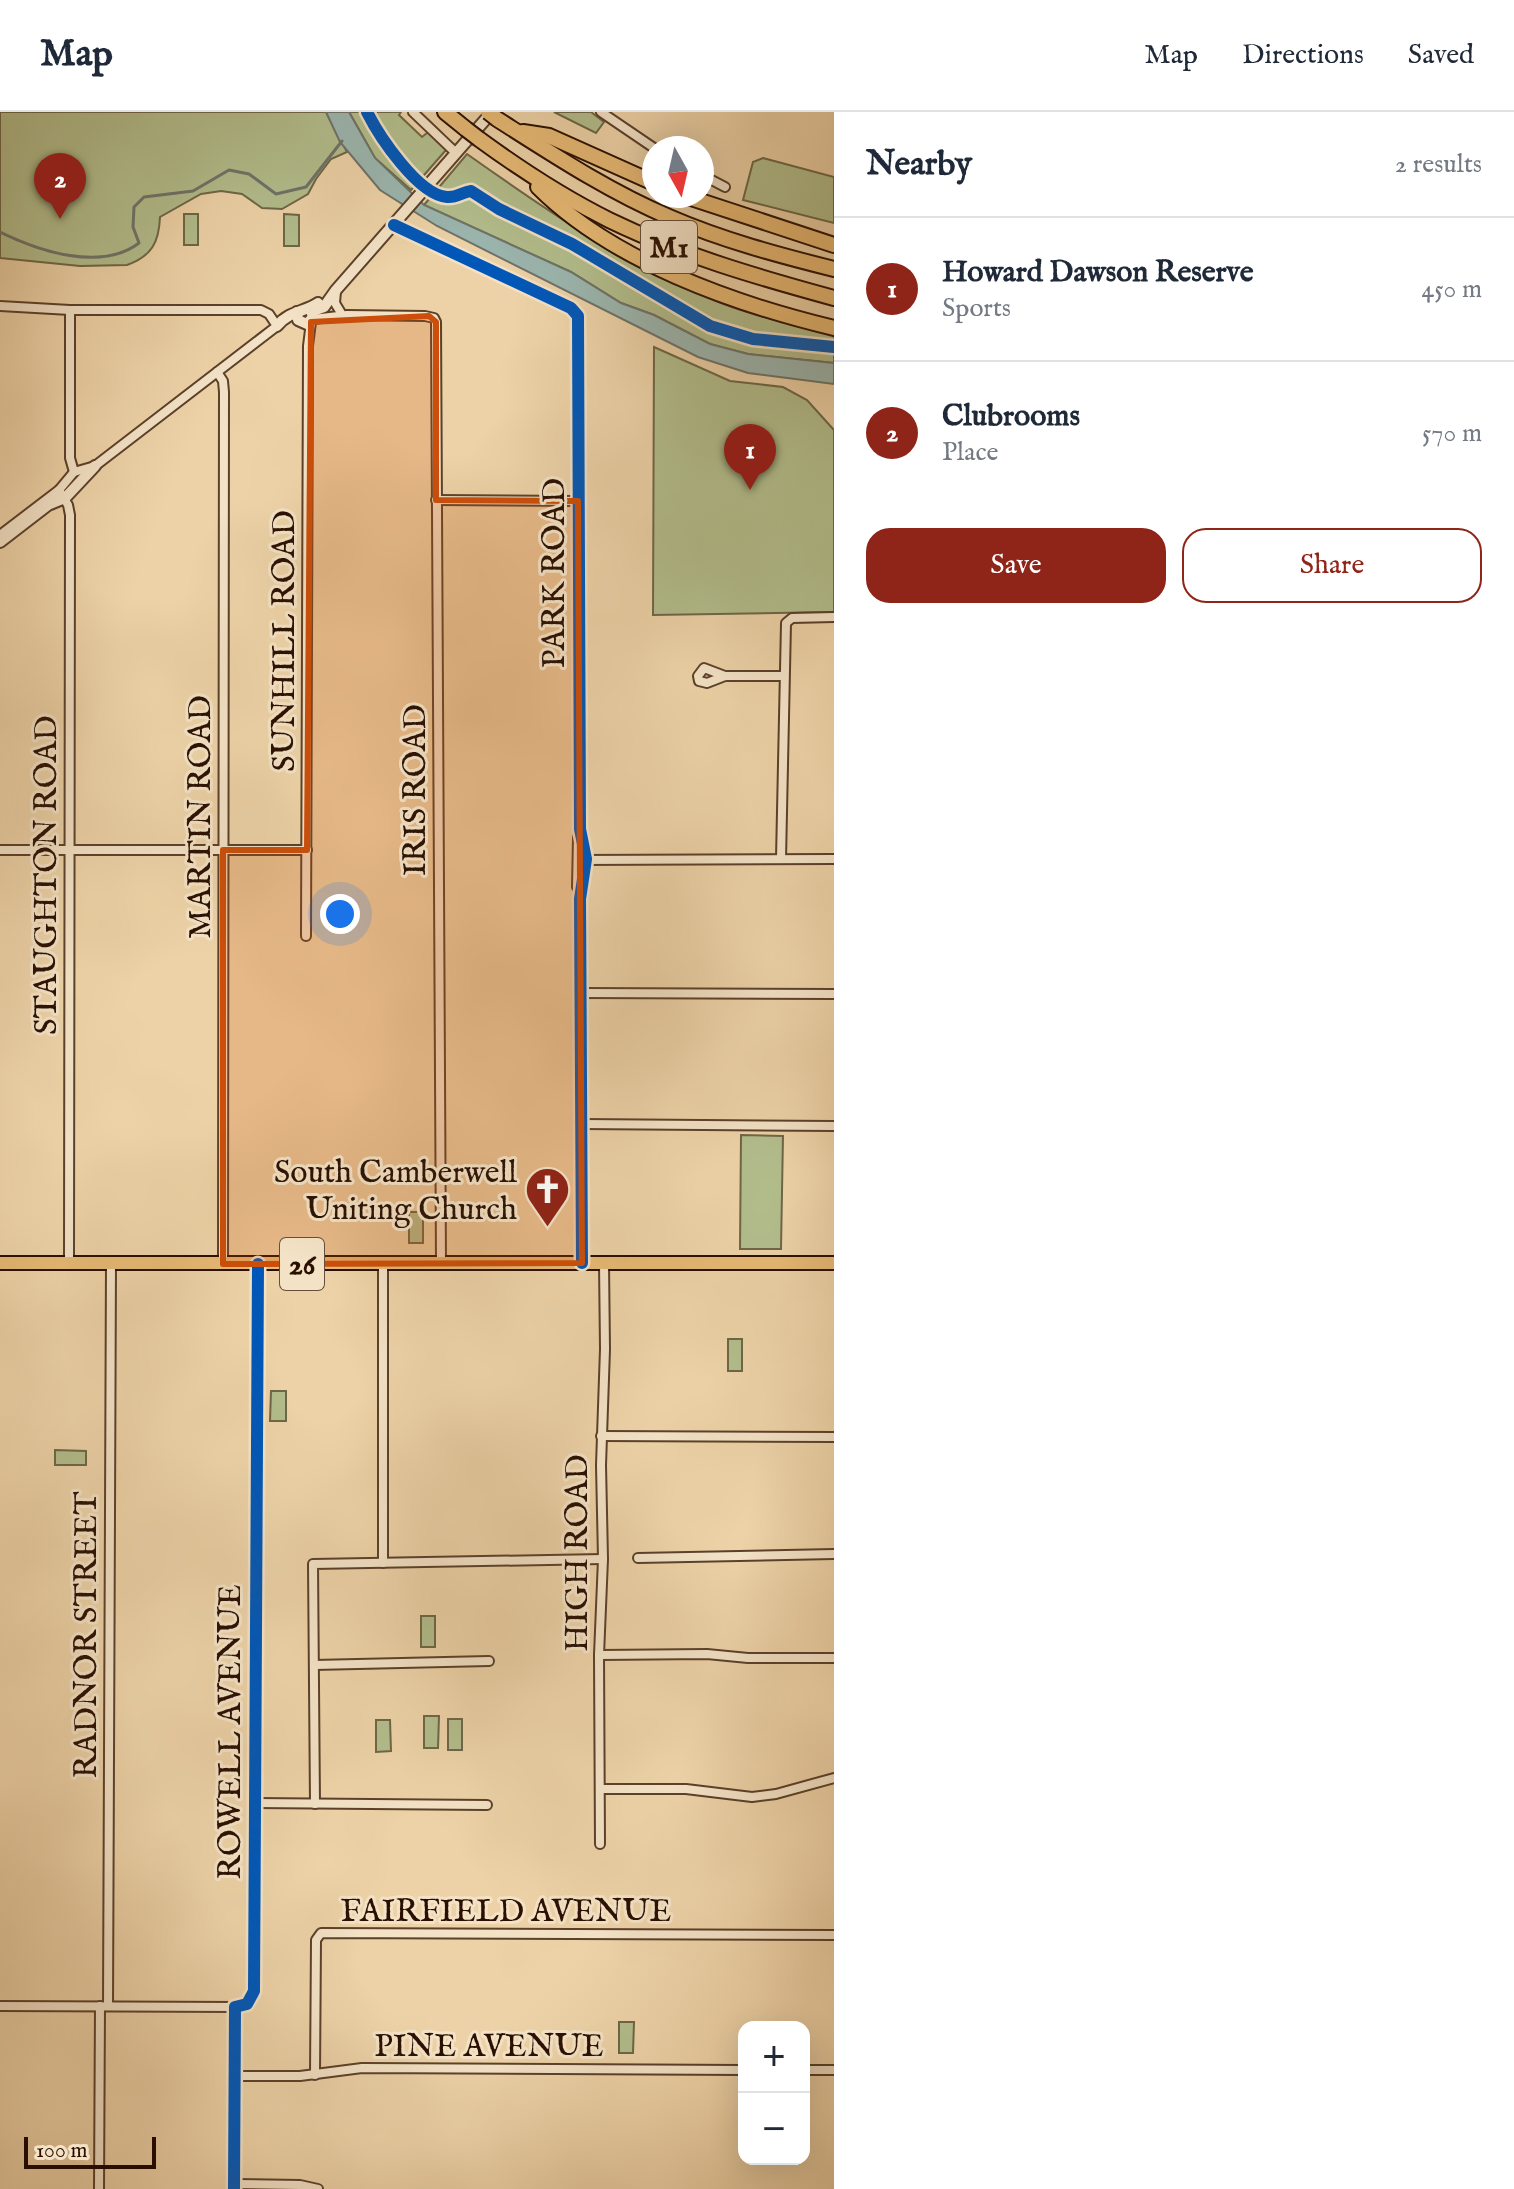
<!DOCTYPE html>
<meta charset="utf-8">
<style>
body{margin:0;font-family:"IM FELL English",serif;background:#f6f6f7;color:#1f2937}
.controls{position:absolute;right:24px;bottom:24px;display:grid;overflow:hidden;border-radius:16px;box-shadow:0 8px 32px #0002}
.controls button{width:72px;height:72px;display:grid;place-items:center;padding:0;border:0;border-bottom:2px solid #e0e1e3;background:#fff;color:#1f2937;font:40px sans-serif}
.compass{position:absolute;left:642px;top:24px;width:72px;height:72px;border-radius:50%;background:#fff;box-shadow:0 8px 32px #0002;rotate:172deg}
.scale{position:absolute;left:24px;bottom:20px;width:132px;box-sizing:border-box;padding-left:8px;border:4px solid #2a0f01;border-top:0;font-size:22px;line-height:28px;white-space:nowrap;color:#2a0f01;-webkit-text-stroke:6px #f3e2c6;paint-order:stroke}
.you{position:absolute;left:340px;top:802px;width:28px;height:28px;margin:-20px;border:6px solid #fff;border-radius:50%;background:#1a73e8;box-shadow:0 0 0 12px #1a73e833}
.badge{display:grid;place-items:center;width:52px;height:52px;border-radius:50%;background:#8f2418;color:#fff;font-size:26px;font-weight:700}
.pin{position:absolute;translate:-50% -66px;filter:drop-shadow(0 2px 4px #0008)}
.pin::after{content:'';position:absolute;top:42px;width:28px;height:24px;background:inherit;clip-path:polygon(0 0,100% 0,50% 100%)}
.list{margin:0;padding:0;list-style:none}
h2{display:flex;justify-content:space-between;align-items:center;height:104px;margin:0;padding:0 32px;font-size:34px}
h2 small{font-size:26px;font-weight:400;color:#747a83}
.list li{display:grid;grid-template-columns:52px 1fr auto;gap:24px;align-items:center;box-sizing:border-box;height:144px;padding:0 32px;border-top:2px solid #e0e1e3}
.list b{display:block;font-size:30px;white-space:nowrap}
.list p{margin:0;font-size:26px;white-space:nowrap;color:#747a83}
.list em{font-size:26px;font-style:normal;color:#747a83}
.actions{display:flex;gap:16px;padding:24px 32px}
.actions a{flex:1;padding:18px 0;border:2px solid #8f2418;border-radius:24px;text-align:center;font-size:28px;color:#8f2418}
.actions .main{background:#8f2418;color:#fff}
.map{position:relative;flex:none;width:834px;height:2077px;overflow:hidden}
header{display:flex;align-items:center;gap:48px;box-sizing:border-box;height:112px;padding:0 40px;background:#fff;border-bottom:2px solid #e0e1e3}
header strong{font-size:38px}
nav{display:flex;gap:44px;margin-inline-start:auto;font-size:28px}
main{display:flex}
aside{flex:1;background:#fff}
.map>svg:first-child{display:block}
</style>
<header>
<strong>Map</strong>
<nav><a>Map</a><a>Directions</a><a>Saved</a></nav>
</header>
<main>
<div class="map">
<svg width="834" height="2077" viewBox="0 0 834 2077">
<rect width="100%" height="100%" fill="#edd2a7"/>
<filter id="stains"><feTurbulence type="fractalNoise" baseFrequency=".0025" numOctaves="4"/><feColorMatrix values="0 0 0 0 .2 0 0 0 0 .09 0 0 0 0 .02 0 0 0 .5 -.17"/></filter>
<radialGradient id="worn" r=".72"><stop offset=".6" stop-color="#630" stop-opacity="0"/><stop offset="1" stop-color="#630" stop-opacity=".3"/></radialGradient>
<g fill="#b2bd8c" stroke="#6e6646" stroke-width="2">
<path d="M0,0H326L347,40L331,47L316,67L308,82L282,97L262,96L242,82L221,79L201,82L160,105C159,130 152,144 127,153L80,154L0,146Z"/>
<polygon points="349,0 401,0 399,3 422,25 428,20 446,38 411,78 375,46"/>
<polygon points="554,0 591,0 604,10 596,21"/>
<path d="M467,42C546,98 630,156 721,191C757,205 796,213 834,222V251L748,242L710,232L654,203L621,191L571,160L424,93Z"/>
<polygon points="763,46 834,65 834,111 743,88 753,50"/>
<rect x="184" y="102" width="14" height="31"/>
<polygon points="284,102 299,103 299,134 284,134"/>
<polygon points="654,235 730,269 783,275 807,288 834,318 834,500 653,503"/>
<polygon points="741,1023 783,1024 781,1137 740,1137"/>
<rect x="409" y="1100" width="14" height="31"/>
<rect x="728" y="1227" width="14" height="32"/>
<polygon points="271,1279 286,1279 286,1309 270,1309"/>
<polygon points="55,1338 86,1339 86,1353 55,1353"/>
<rect x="421" y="1504" width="14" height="31"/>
<polygon points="424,1604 439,1604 438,1636 424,1636"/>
<rect x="448" y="1607" width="14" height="31"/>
<polygon points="376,1608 390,1608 391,1639 376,1640"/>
<polygon points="619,1910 634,1910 633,1941 619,1941"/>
</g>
<polygon fill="#9bb6af" stroke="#6e7369" stroke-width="2" points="326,0 349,0 375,46 424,93 571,160 621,191 654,203 710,232 748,242 834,251 834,272 748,261 698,245 437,114 380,78 340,30"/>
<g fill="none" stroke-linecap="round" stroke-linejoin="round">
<path stroke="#6e7369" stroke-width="3" d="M0,120C39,139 101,160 139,131L133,115L134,95L144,85L193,79L229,58L249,62L276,82L306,75L342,29"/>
<defs>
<g id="minor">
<polyline points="413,0 456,41"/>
<polyline points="601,0 654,36"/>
<polyline points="702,63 725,75"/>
<polyline points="394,113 571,196 578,204 580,717 586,747 580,787 582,1151"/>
<polyline points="336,179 335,191 341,201"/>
<polyline points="0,194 70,198 261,198 269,202 277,214 95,354 74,360 59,378 0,423"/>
<polyline points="70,198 70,346 74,360"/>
<polyline points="313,207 347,203 425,204 434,206 436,210 441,1151"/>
<polyline points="217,260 223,269 224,280 223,1152"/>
<polyline points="59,378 68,393 70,403 69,1151"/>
<polyline points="436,388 578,389"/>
<polyline points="725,564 704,556 698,564 699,569 707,571 725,564 784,564"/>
<polyline points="0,738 307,738"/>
<polyline points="781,747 786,511 792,506 834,505"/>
<polyline points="578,748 834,747"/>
<polyline points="577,775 578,725"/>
<polyline points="306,824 308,234 311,210"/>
<polyline points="580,881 834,882"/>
<polyline points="581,1012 834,1014"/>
<polyline points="383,1151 383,1451"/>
<polyline points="601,1324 834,1325"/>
<polyline points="638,1446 834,1442"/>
<polyline points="599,1543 707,1542 748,1546 834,1546"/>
<polyline points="314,1553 489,1549"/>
<polyline points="600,1677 686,1677 752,1685 776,1682 834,1666"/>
<polyline points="255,1691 487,1693"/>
<polyline points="315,1692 313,1452 603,1447"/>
<polyline points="600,1732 599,1543 603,1447 601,1353 605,1237 604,1151"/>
<polyline points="0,1894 235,1895"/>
<polyline points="108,1894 111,1151"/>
<polyline points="804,1958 834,1958"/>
<polyline points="315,1963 316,1828 321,1821 834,1823"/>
<polyline points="234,1964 300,1964 362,1956 744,1958"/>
<polyline points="234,2072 300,2073 318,2077"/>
<polyline points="99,2077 100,1894"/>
<polyline points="234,2077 235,1895 247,1892 254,1879 258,1152"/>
</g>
<g id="tertiary">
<polyline points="313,199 324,195 336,178 492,0"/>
<polyline points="297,200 298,208 307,212 313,205 310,196"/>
<path d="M277,214C289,199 305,200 318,191"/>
<polyline points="0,430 48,393 65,386 95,354"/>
</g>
<polyline id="trunk" points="0,1151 834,1151"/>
<g id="motorway">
<polyline points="445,0 466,17"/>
<path d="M497,7C552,42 608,79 669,105C722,128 778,143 834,157"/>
<polyline points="523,20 549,24 654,71"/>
<path d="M479,27C520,57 563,85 609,108C681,143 757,165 834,186"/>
<path d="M538,75C612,149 734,192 834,216"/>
<polyline points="685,84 834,133"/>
</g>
</defs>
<use href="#minor" stroke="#5b402a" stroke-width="12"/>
<use href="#tertiary" stroke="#5b402a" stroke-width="14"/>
<use href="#trunk" stroke="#2a0f01" stroke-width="16"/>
<use href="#motorway" stroke="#2a0f01" stroke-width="18"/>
<use href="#minor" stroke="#f3e2c6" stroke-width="8"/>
<use href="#tertiary" stroke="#f3e2c6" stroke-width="10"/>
<use href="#trunk" stroke="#e6b974" stroke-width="12"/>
<use href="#motorway" stroke="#e6b974" stroke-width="14"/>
<defs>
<g id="motorway-bridge">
<polyline points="488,0 497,7"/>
<polyline points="466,17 479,27"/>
</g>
</defs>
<use href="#motorway-bridge" stroke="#2a0f01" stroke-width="18" stroke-linecap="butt"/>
<use href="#motorway-bridge" stroke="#e6b974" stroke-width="14"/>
<defs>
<g id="cycleway">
<path d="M367,0C379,24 418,83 447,85C457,86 462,80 471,79L499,97L572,132L710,214L753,227L834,235"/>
<polyline points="394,113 571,196 578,204 580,717 586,747 580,787 582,1151"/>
<polyline points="234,2077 235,1895 247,1892 254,1879 258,1152"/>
</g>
</defs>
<use href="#cycleway" stroke="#f3e2c6" stroke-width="17"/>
<use href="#cycleway" stroke="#0057b8" stroke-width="12"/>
</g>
<path fill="#cc4e0a" fill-opacity="0.2" stroke="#cc4e0a" stroke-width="6" stroke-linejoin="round" d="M429,204L436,210V388L578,389L582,1151L223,1152V738H307L311,210Z"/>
<defs>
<symbol id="church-pin" viewBox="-11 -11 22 30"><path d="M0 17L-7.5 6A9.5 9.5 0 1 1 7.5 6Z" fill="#8f2418" stroke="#f3e2c6"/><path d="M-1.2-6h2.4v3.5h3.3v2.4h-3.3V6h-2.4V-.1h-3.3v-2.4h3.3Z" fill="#fff"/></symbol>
</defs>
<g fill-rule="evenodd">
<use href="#church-pin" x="522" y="1052" width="51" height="69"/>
</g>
<g text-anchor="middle" stroke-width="6" stroke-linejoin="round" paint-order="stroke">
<g fill="#f3e2c6" stroke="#664e3c" stroke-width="2">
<rect x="641" y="109" width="56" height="52" rx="6"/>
<rect x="280" y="1126" width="44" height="52" rx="6"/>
</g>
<g font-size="30" font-weight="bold" fill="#2a0f01">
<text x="669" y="145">M1</text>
<text x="302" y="1162">26</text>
</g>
<g font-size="32" fill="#2a0f01" stroke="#f3e2c6">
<text transform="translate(553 461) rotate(-90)" y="11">PARK ROAD</text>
<text transform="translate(283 529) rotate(-90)" y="11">SUNHILL ROAD</text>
<text transform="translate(414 678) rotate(-90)" y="11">IRIS ROAD</text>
<text transform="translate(199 705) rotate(-90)" y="11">MARTIN ROAD</text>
<text transform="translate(45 763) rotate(-90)" y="11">STAUGHTON ROAD</text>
<text transform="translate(576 1441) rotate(-90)" y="11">HIGH ROAD</text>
<text transform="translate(85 1523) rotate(-90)" y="11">RADNOR STREET</text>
<text transform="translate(229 1620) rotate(-90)" y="11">ROWELL AVENUE</text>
<text x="506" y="1809">FAIRFIELD AVENUE</text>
<text x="489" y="1944">PINE AVENUE</text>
</g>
<g font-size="32" fill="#2a0f01" stroke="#f3e2c6" text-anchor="end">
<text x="517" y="1070">South Camberwell<tspan x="517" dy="37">Uniting Church</tspan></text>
</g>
</g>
<rect width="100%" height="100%" filter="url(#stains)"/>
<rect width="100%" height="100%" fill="url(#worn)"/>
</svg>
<div class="controls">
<button>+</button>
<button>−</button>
</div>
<svg class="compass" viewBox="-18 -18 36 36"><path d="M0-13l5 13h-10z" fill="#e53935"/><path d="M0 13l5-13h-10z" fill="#747a83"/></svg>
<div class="scale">100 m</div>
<div class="you"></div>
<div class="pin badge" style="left:750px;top:378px">1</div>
<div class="pin badge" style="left:60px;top:107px">2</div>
</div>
<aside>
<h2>Nearby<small>2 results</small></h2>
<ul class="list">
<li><span class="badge">1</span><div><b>Howard Dawson Reserve</b><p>Sports</p></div><em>450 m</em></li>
<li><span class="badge">2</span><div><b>Clubrooms</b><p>Place</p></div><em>570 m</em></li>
</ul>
<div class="actions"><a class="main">Save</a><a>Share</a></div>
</aside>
</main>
